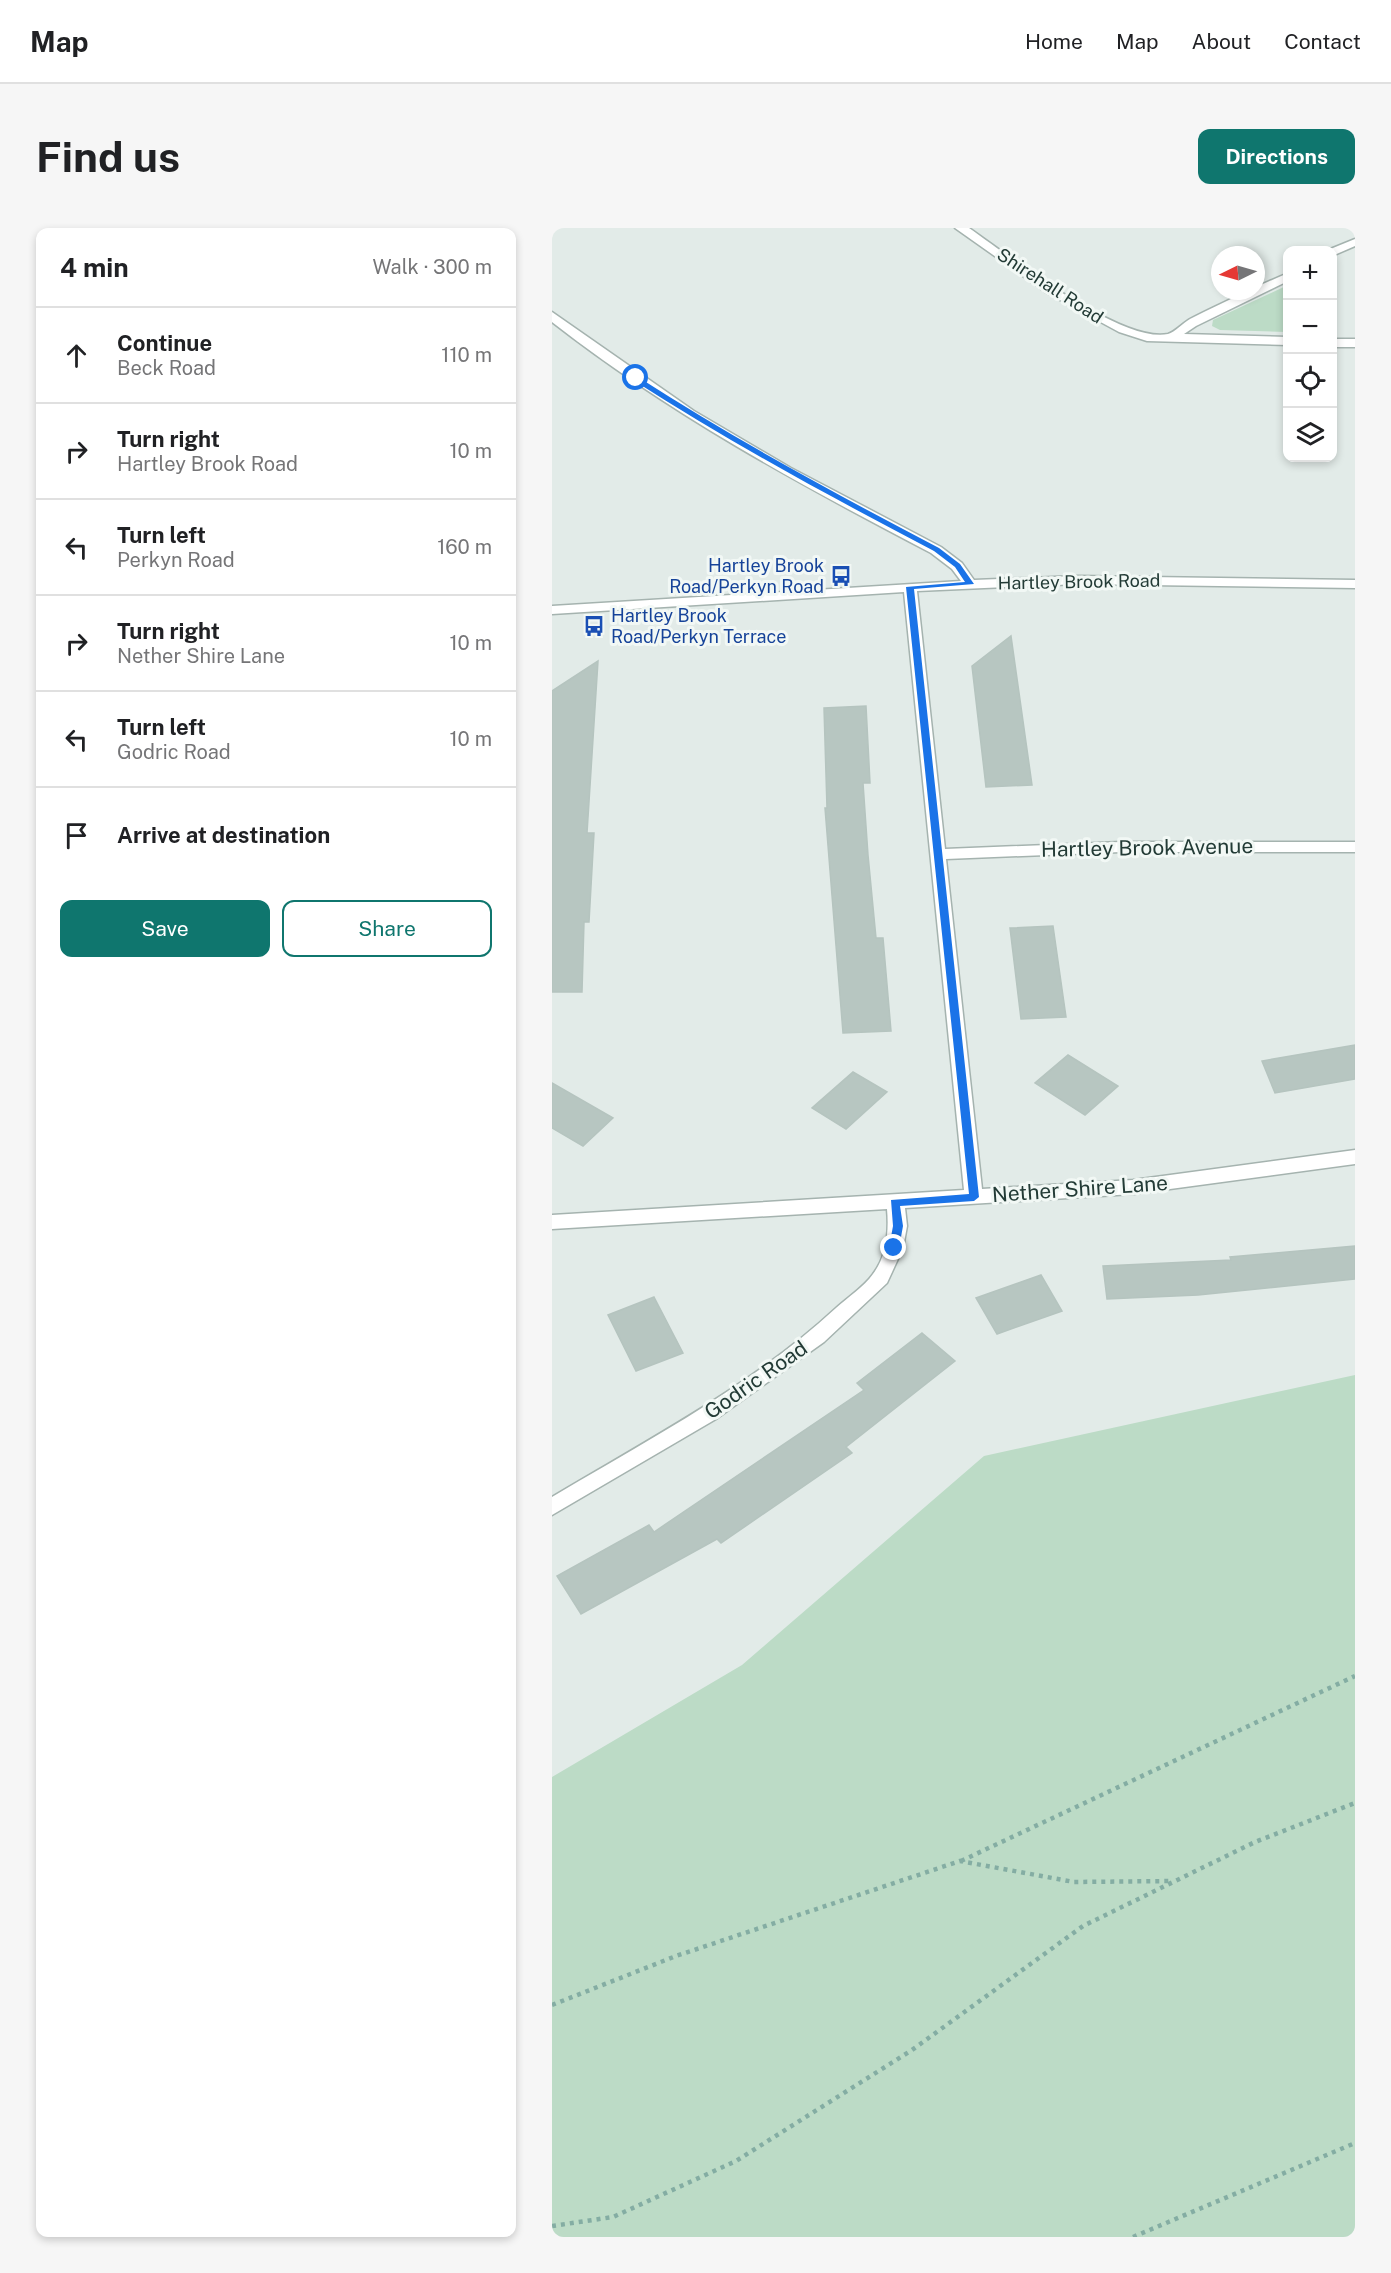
<!DOCTYPE html>
<meta charset="utf-8">
<style>
body{margin:0;font-family:"Public Sans",sans-serif;background:#f6f6f6;color:#202124}
.controls{position:absolute;right:18px;top:18px;display:grid;overflow:hidden;border-radius:12px;box-shadow:0 3px 9px #0003}
.controls button{width:54px;height:54px;display:grid;place-items:center;padding:0;border:0;border-bottom:2px solid #e0e0e0;background:#fff;color:#202124;font:30px sans-serif}
.compass{position:absolute;left:659px;top:18px;width:54px;height:54px;border-radius:50%;background:#fff;box-shadow:0 3px 9px #0003;rotate:265deg}
.stop{position:absolute;width:18px;height:18px;margin:-14px;border:4px solid #1a73e8;border-radius:50%;background:#fff}
.stop.end{background:#1a73e8;border-color:#fff;box-shadow:0 2px 6px #0008}
.list{margin:0;padding:0;list-style:none}
h2{display:flex;justify-content:space-between;align-items:center;height:78px;margin:0;padding:0 24px;font-size:26px}
h2 small{font-size:20px;font-weight:400;color:#757577}
.list li{display:grid;grid-template-columns:39px 1fr auto;gap:18px;align-items:center;box-sizing:border-box;height:96px;padding:0 24px;border-top:2px solid #e0e0e0}
.list b{display:block;font-size:22px;white-space:nowrap}
.list p{margin:0;font-size:20px;white-space:nowrap;color:#757577}
.list em{font-size:20px;font-style:normal;color:#757577}
.actions{display:flex;gap:12px;padding:18px 24px}
.actions a{flex:1;padding:14px 0;border:2px solid #0f766e;border-radius:12px;text-align:center;font-size:21px;color:#0f766e}
.actions .main{background:#0f766e;color:#fff}
.icon{flex:none;width:33px;height:33px;fill:none;stroke:currentColor;stroke-width:2;stroke-linecap:round;stroke-linejoin:round}
.map{position:relative;flex:none;width:803px;height:2009px;overflow:hidden;border-radius:12px}
header{display:flex;align-items:center;gap:36px;box-sizing:border-box;height:84px;padding:0 30px;background:#fff;border-bottom:2px solid #e0e0e0}
header strong{font-size:28px}
nav{display:flex;gap:33px;margin-inline-start:auto;font-size:21px}
.intro{display:flex;align-items:center;justify-content:space-between;box-sizing:border-box;height:144px;padding:0 36px}
h1{margin:0;font-size:42px}
.button{padding:15px 27px;border-radius:12px;background:#0f766e;color:#fff;font-size:21px;font-weight:700}
main{display:flex;gap:36px;padding:0 36px}
aside{flex:1;background:#fff;border-radius:12px;box-shadow:0 3px 9px #0003}
.map>svg:first-child{display:block}
</style>
<header>
<strong>Map</strong>
<nav><a>Home</a><a>Map</a><a>About</a><a>Contact</a></nav>
</header>
<div class="intro"><h1>Find us</h1><a class="button">Directions</a></div>
<main>
<aside>
<h2>4 min<small>Walk · 300 m</small></h2>
<ul class="list">
<li><svg class="icon" aria-label="ahead" viewBox="0 0 24 24"><path d="M12 20V5M6 11l6-6 6 6"/></svg><div><b>Continue</b><p>Beck Road</p></div><em>110 m</em></li>
<li><svg class="icon" aria-label="right" viewBox="0 0 24 24"><path d="M7 20v-9h11M14 6l5 5-5 5"/></svg><div><b>Turn right</b><p>Hartley Brook Road</p></div><em>10 m</em></li>
<li><svg class="icon" aria-label="left" viewBox="0 0 24 24"><path d="M17 20v-9H6M10 6l-5 5 5 5"/></svg><div><b>Turn left</b><p>Perkyn Road</p></div><em>160 m</em></li>
<li><svg class="icon" aria-label="right" viewBox="0 0 24 24"><path d="M7 20v-9h11M14 6l5 5-5 5"/></svg><div><b>Turn right</b><p>Nether Shire Lane</p></div><em>10 m</em></li>
<li><svg class="icon" aria-label="left" viewBox="0 0 24 24"><path d="M17 20v-9H6M10 6l-5 5 5 5"/></svg><div><b>Turn left</b><p>Godric Road</p></div><em>10 m</em></li>
<li><svg class="icon" aria-label="arrive" viewBox="0 0 24 24"><path d="M6 21V4h12l-3 4 3 4H6"/></svg><div><b>Arrive at destination</b></div></li>
</ul>
<div class="actions"><a class="main">Save</a><a>Share</a></div>
</aside>
<div class="map">
<svg width="803" height="2009" viewBox="0 0 803 2009">
<rect width="100%" height="100%" fill="#e2ebe8"/>
<g fill="#bcdbc6">
<polygon points="734,58 735,104 668,102 660,98 661,92"/>
<polygon points="803,1147 803,2009 0,2009 0,1549 190,1437 432,1228"/>
</g>
<g fill="#b7c6c1" stroke="#b5c4bf" stroke-width="1.5">
<polygon points="459,408 480,557 434,559 420,438"/>
<polygon points="46,433 35,605 42,605 37,694 32,694 30,764 0,764 0,463"/>
<polygon points="314,478 318,555 311,555 316,627 324,710 331,710 339,803 291,805 273,580 275,580 272,480"/>
<polygon points="501,698 514,789 469,791 458,700"/>
<polygon points="803,817 803,851 723,865 710,833"/>
<polygon points="516,827 566,858 533,887 483,855"/>
<polygon points="301,844 335,864 294,901 260,880"/>
<polygon points="0,855 61,890 31,918 0,900"/>
<polygon points="803,1018 803,1051 646,1067 555,1071 551,1038 679,1032 678,1029"/>
<polygon points="489,1047 510,1083 445,1106 424,1070"/>
<polygon points="102,1069 131,1125 84,1143 56,1087"/>
<polygon points="370,1105 403,1133 294,1219 300,1225 169,1315 165,1311 29,1386 5,1348 97,1297 102,1304 312,1162 305,1155"/>
</g>
<g fill="none" stroke-linecap="round" stroke-linejoin="round">
<defs>
<g id="minor">
<path d="M403,0H417C456,27 569,116 616,106C623,104 631,95 638,91C657,81 677,72 696,63H704V59L736,45V53L644,98L632,106L736,109V117L595,113L567,104L495,65Z"/>
<polygon points="803,11 803,18 780,28 780,22 776,22"/>
<path d="M0,84L142,183L239,240L389,319L410,335L422,352L526,348L803,352V360L526,356L365,363L393,621L569,614H803V624H569L394,631L430,961L581,952L803,922V936L581,966L353,980L355,998L351,1020L335,1055L272,1114L164,1191L0,1287V1269C97,1211 201,1157 284,1080C296,1069 312,1059 321,1046C335,1028 337,1002 335,981L0,1001V987L412,962L352,364L0,386V378L409,353L400,341L379,325C247,256 118,186 0,94Z"/>
<rect x="780" y="111" width="23" height="8"/>
</g>
</defs>
<use href="#minor" stroke="#a5b3af" stroke-width="3"/>
<g stroke="#84ada3" stroke-width="4.5" stroke-dasharray="4 5" stroke-linecap="butt">
<polyline points="409,1633 803,1448"/>
<polyline points="0,1777 124,1728 408,1633 522,1654 621,1653"/>
<polyline points="0,1998 61,1989 184,1933 360,1822 531,1698 703,1614 803,1575"/>
<polyline points="581,2009 803,1915"/>
</g>
<use href="#minor" fill="#fff" fill-rule="evenodd"/>
</g>
<path fill="#1a73e8" d="M81,149H86C184,212 284,266 387,320L408,336L422,356L362,361L427,969L422,973L348,978L351,998L347,1020L342,1024L337,1020L341,998L339,972L417,966L354,359L413,354L403,339L382,323C279,269 179,215 81,152Z"/>
<defs>
<symbol id="bus-bare" viewBox="-9 -9 18 18"><path d="M-5-6H5V4H4V6H2V4H-2V6H-4V4H-5ZM-3.5-4V0h7V-4ZM-3.5 1.2v1.5H-2V1.2ZM2 1.2v1.5H3.5V1.2Z" fill="#1a4fb4" stroke="#f2f8f5" stroke-width="2.5" paint-order="stroke"/></symbol>
</defs>
<g fill-rule="evenodd">
<use href="#bus-bare" x="274" y="333" width="30" height="30"/>
<use href="#bus-bare" x="27" y="383" width="30" height="30"/>
</g>
<g text-anchor="middle" stroke-width="6" stroke-linejoin="round" paint-order="stroke">
<g font-size="18" fill="#233b36" stroke="#f2f8f5">
<text transform="translate(498 58) rotate(33)" y="6">Shirehall Road</text>
<text transform="translate(527 354) rotate(-1)" y="6">Hartley Brook Road</text>
</g>
<g font-size="18" fill="#164399" stroke="#f2f8f5" text-anchor="end">
<text x="272" y="344">Hartley Brook<tspan x="272" dy="21">Road/Perkyn Road</tspan></text>
<text x="59" y="394" text-anchor="start">Hartley Brook<tspan x="59" dy="21">Road/Perkyn Terrace</tspan></text>
</g>
<g font-size="21" fill="#233b36" stroke="#f2f8f5">
<text transform="translate(595 620) rotate(-1)" y="7">Hartley Brook Avenue</text>
<text transform="translate(528 961) rotate(-4)" y="7">Nether Shire Lane</text>
<text transform="translate(204 1152) rotate(-35)" y="7">Godric Road</text>
</g>
</g>
</svg>
<div class="controls">
<button>+</button>
<button>−</button>
<button><svg class="icon" aria-label="locate" viewBox="0 0 24 24"><circle cx="12" cy="12" r="6"/><path d="M12 2v4M12 18v4M2 12h4M18 12h4"/></svg></button>
<button><svg class="icon" aria-label="layers" viewBox="0 0 24 24"><path d="M12 4l9 5-9 5-9-5zM3 14l9 5 9-5"/></svg></button>
</div>
<svg class="compass" viewBox="-18 -18 36 36"><path d="M0-13l5 13h-10z" fill="#e53935"/><path d="M0 13l5-13h-10z" fill="#757577"/></svg>
<div class="stop" style="left:84px;top:150px"></div>
<div class="stop end" style="left:342px;top:1020px"></div>
</div>
</main>
